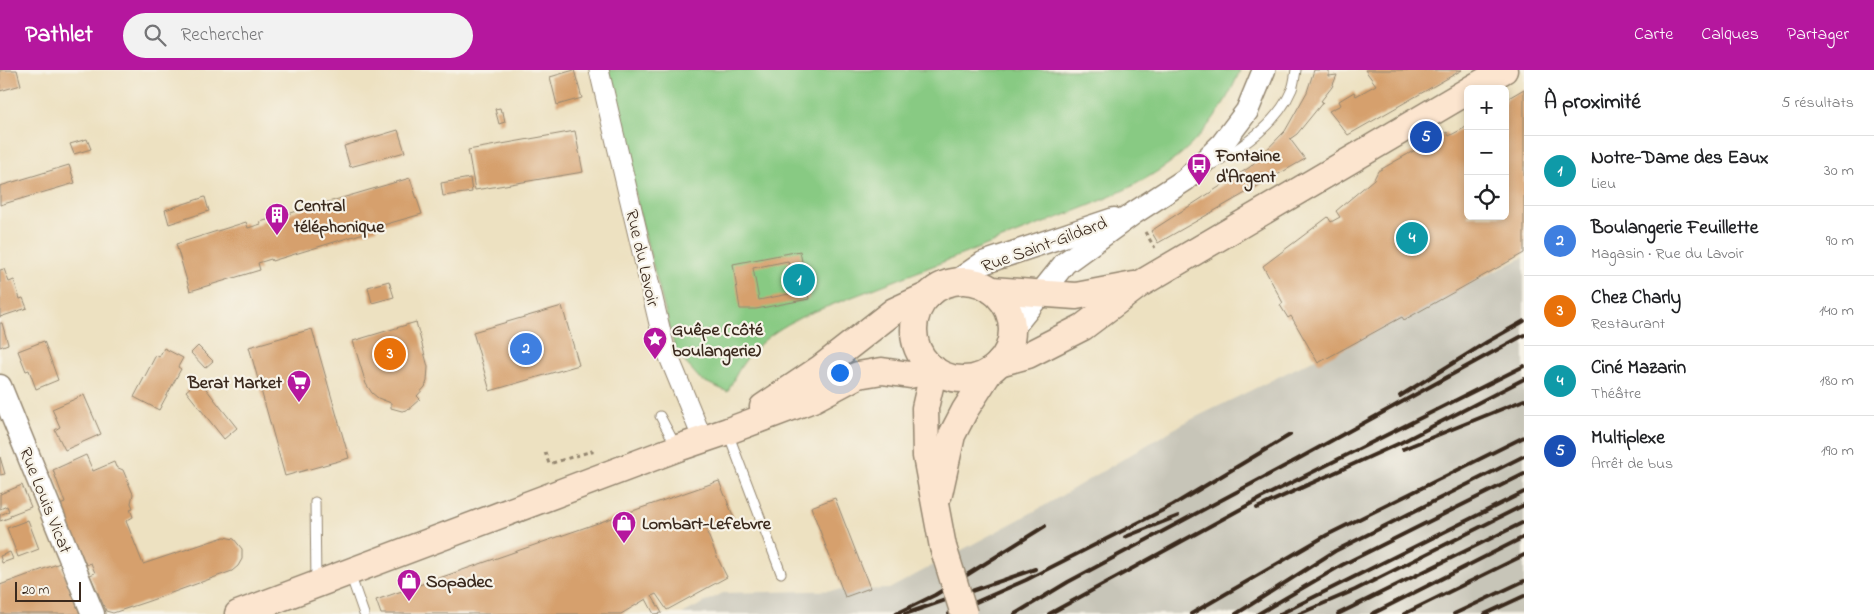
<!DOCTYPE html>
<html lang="fr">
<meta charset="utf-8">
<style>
body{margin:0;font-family:"Indie Flower",sans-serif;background:#f2f2f2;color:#202124}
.controls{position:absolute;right:15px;top:15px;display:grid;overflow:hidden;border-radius:8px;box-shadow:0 2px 8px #0003}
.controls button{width:45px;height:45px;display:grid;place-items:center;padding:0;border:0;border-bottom:1px solid #e0e0e0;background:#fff;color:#202124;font:25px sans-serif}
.scale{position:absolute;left:15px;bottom:12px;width:66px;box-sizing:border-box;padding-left:5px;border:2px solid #3b2a1e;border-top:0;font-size:14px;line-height:18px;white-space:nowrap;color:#3b2a1e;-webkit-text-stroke:4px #f7f3e8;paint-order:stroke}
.you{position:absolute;left:839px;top:302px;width:18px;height:18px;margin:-12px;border:4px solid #fff;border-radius:50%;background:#1a73e8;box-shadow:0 0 0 8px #1a73e833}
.badge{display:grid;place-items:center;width:32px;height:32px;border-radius:50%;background:#b5179e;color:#fff;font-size:16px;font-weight:700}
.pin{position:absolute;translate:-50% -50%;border:2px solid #fff;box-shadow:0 1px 5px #0006}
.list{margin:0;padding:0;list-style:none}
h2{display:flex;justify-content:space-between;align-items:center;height:65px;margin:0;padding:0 20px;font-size:21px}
h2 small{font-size:16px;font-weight:400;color:#757577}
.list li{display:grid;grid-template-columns:32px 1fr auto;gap:15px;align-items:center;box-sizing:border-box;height:70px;padding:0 20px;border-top:1px solid #e0e0e0}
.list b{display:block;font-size:19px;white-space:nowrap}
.list p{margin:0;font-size:16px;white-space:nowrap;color:#757577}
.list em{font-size:16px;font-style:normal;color:#757577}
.icon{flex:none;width:28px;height:28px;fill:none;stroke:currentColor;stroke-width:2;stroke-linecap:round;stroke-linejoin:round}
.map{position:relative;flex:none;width:1524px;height:544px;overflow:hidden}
header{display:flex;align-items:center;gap:30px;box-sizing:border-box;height:70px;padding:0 25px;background:#b5179e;color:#fff}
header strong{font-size:24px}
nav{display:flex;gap:28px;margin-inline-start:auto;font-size:18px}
.search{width:350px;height:45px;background:#f2f2f2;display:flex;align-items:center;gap:12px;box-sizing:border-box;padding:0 18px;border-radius:28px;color:#757577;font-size:19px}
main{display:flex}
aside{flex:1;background:#fff}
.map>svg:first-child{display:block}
</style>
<header>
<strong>Pathlet</strong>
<div class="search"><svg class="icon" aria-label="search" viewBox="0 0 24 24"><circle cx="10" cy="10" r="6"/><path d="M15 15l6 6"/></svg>Rechercher</div>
<nav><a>Carte</a><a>Calques</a><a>Partager</a></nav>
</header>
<main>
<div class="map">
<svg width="1524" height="544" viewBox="0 0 1524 544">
<rect width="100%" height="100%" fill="#f7f3e8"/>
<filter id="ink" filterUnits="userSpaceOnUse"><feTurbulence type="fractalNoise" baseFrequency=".02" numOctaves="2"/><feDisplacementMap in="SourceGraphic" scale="10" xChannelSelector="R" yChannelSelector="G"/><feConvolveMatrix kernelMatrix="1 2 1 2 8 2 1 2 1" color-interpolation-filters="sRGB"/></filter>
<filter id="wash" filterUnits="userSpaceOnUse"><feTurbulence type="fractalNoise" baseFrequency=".0096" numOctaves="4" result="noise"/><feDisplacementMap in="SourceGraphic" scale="20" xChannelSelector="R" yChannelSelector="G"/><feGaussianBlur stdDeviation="1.12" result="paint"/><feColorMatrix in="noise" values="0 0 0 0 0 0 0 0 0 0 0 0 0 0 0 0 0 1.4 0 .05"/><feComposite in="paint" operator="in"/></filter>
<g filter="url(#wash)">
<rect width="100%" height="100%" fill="#ede1c1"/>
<polygon fill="#c7c5b8" points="1524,187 1524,544 682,544 723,523 889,519 1044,436 1184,353"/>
<path fill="#88ca83" stroke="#627a50" d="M607,0H1240C1226,37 1197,75 1164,97C1120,127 1069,143 1020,162C949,190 878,217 808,244C769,262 744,282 728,322L701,310L676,282L642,154Z"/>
<g id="blocks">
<g fill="#d6a06d" fill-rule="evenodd">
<polygon points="0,0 17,0 21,15 0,21"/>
<polygon points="574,0 582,28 557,35 550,7"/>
<polygon points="1314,0 1329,0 1329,6 1337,5 1332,17 1321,31 1323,32 1297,64 1290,69 1305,89 1158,173 1151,161 1250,97 1285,61 1307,22"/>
<polygon points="1365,0 1462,0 1348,65 1329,41 1341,35 1339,31 1354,22 1356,26 1376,15"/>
<polygon points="1524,19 1524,183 1404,250 1402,247 1318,293 1291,246 1288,248 1280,235 1283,233 1263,196 1328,147 1331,152 1340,147 1336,141 1374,109 1378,101 1447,62 1449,66 1468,56 1468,146 1505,146 1505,30"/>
<polygon points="500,38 501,42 503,42 505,52 499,54 495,39"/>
<polygon points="398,60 405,82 350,97 344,76"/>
<polygon points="575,61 583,102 475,120 468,80"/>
<polygon points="87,69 91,79 74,84 70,74"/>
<polygon points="69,95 75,113 0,135 0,116"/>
<polygon points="410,108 422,144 376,157 377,159 272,191 271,189 258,193 260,200 190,221 176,174 246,152 248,158 261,154 260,152"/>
<polygon points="470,108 472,122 443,126 441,113"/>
<polygon points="205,127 209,141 169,154 165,140"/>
<path d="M800,181L809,229L756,239H740L733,194ZM788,191L794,223L759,230L753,198Z"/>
<polygon points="4,199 9,212 14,210 20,229 23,228 27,238 0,247 0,200"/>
<polygon points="389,211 394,227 372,233 368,217"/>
<polygon points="562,236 579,295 490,321 473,262"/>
<polygon points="416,252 428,297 427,311 425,317 417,326 420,329 411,337 411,339 402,341 391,338 391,333 378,328 372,323 366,314 353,271"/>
<polygon points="0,253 2,253 8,274 0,277"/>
<polygon points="312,259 349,388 285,406 249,277"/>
<polygon points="44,271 58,310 36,319 29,300 26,301 18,281"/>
<polygon points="198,276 213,291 205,298 191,283"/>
<polygon points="164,278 183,288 178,297 181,299 159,340 134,327 156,285 159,287"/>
<polygon points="199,310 237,358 224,369 186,321"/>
<polygon points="84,325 101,364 65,380 55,360 60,357 52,339"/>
<polygon points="86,385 93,401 114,392 116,397 123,400 133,424 131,433 133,438 130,439 133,447 126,451 143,494 224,467 234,469 242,479 242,489 238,496 232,501 149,531 113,543 106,541 90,505 95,503 91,493 86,495 60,435 65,433 53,400"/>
<polygon points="0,387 5,404 0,405"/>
<polygon points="719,411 734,448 706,460 718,489 727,507 667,540 656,524 652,526 662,543 654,544 646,529 621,544 381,544 376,530"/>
<polygon points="22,415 31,437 10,445 11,447 0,451 0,445 9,441 7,436 0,439 0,424"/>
<polygon points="835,428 870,518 845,527 811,437"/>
<polygon points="28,450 39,479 18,487 7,458"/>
<polygon points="10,482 13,489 2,493 0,486"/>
<polygon points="60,493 80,544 0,544 0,515"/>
</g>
</g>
</g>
<g filter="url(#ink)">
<use href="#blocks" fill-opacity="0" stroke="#948670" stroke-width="1"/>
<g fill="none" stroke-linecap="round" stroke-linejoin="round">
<defs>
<g id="service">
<path d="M1213,94C1244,76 1278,53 1292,19C1294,14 1295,6 1296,0"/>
<polyline points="660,346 676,376"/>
<polyline points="728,363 781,503"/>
<polyline points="315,432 316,512"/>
<polyline points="350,504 364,544"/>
</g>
<polyline id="minor" points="599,0 664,275 703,370"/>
<g id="tertiary">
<polyline points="957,211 983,193 1114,149"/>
<polyline points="1012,259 1065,193 1134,143 1185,110 1222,74 1247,41 1264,0"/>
<polyline points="0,316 93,544"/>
</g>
<g id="secondary">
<polyline points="1471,19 1504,0"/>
<circle cx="963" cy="260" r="49"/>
<polyline points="991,220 1076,226 1134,215"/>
<polyline points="999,293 1028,285 1083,257 1140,214 1468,21"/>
<polyline points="763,337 821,298 894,241 929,225"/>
<polyline points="939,424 952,365 965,340 990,301"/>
<polyline points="238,544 678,378 728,361 813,329 858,305 882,301 910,305 934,299 925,338 926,386 943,477"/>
</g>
</defs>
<use href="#service" stroke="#948670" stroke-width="11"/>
<use href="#minor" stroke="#948670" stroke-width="21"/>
<use href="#tertiary" stroke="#948670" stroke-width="25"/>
<use href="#secondary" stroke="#948670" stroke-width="29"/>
<g stroke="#948670" stroke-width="3" stroke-dasharray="4 4" stroke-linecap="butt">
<polyline points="1145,162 1155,178"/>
<polyline points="545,382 549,394 592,381 593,385"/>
</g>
<use href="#service" stroke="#fff" stroke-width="9"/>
<use href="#minor" stroke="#fff" stroke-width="19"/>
<use href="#tertiary" stroke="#fff" stroke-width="22"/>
<use href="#secondary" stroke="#fce5cf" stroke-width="26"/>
<g stroke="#3b2a1e" stroke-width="4">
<polyline points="1400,326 1487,272 1524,251"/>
<polyline points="1403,379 1524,330"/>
<polyline points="1257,438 1400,373 1524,309"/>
<polyline points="1125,467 1178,446"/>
<polyline points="896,544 935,525 1045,456"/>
<polyline points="905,544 1035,499"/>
<polyline points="949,544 1026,510 1173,435 1290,365"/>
<polyline points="1015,544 1068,512 1298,389 1524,265"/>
<polyline points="1049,544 1261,428 1524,296"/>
<polyline points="1191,544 1327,465 1524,367"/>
<polyline points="1236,544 1335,481 1524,386"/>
<polyline points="1258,544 1342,495 1524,404"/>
<polyline points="1280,544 1524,422"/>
<polyline points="1299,544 1355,520 1524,435"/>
<polyline points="1338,544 1524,452"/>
<polyline points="1372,544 1524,467"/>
<polyline points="1404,544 1524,485"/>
<polyline points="1454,544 1524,511"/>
<polyline points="1485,544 1524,526"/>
</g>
<defs>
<polyline id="secondary-bridge" points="943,477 964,544"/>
</defs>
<use href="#secondary-bridge" stroke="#948670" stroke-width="29" stroke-linecap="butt"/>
<use href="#secondary-bridge" stroke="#fce5cf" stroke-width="26"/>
</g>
</g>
<defs>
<symbol id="bus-pin" viewBox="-11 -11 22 30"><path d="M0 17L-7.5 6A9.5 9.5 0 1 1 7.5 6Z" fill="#b5179e" stroke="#f7f3e8"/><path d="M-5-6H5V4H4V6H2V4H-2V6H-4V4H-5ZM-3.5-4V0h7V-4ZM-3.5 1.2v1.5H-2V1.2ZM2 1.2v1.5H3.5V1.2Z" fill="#fff"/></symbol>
<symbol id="building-pin" viewBox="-11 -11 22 30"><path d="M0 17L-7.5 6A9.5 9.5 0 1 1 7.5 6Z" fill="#b5179e" stroke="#f7f3e8"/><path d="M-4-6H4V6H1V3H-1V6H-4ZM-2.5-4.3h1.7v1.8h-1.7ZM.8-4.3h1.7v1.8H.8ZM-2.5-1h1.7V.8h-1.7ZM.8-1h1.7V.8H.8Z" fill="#fff"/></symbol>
<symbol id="sight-pin" viewBox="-11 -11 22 30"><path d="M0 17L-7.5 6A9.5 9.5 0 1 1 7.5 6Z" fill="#b5179e" stroke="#f7f3e8"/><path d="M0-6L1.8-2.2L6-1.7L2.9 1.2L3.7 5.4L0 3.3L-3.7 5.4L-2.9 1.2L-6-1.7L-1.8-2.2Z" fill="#fff"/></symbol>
<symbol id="supermarket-pin" viewBox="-11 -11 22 30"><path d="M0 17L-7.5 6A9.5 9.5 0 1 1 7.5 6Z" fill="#b5179e" stroke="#f7f3e8"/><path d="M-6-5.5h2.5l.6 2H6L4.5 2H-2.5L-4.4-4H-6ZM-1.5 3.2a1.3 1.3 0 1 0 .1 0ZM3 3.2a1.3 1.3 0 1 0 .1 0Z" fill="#fff"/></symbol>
<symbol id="shop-pin" viewBox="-11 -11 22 30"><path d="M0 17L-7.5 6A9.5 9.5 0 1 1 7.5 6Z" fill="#b5179e" stroke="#f7f3e8"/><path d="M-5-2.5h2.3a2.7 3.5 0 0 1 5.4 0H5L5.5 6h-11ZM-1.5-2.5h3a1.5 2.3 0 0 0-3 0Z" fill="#fff"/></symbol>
</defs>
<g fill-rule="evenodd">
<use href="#bus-pin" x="1185" y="81" width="28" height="38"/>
<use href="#building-pin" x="263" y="131" width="28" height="38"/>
<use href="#sight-pin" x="641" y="255" width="28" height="38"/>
<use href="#supermarket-pin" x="285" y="298" width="28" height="38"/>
<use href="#shop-pin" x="610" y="439" width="28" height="38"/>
<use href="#shop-pin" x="395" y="497" width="28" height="38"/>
</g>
<g text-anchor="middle" stroke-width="4.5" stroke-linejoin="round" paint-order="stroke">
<g font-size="18" font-weight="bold" fill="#3b2a1e" stroke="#f7f3e8" text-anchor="start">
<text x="1216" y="91">Fontaine<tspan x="1216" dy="21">d'Argent</tspan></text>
<text x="294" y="141">Central<tspan x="294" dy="21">téléphonique</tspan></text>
<text x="672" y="265">Guêpe (côté<tspan x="672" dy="21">boulangerie)</tspan></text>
<text x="282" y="318" text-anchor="end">Berat Market</text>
<text x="642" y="459">Lombart-Lefebvre</text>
<text x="426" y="517">Sopadec</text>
</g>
<g font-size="18" fill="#3b2a1e" stroke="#f7f3e8">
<text transform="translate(1044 174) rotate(-20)" y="6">Rue Saint-Gildard</text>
<text transform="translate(643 188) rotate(77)" y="6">Rue du Lavoir</text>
<text transform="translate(46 430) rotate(68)" y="6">Rue Louis Vicat</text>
</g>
</g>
</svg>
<div class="controls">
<button>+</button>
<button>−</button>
<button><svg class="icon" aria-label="locate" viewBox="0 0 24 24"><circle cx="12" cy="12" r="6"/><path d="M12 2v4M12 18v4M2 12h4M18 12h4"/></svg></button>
</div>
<div class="scale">20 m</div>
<div class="you"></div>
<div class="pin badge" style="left:799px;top:210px;background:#0f9aa8">1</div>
<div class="pin badge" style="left:526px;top:279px;background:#3f7fe0">2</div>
<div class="pin badge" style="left:390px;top:284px;background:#e8710a">3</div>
<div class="pin badge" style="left:1412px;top:168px;background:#0f9aa8">4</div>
<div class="pin badge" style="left:1426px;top:67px;background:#1a4fb4">5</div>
</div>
<aside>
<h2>À proximité<small>5 résultats</small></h2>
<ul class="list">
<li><span class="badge" style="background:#0f9aa8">1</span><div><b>Notre-Dame des Eaux</b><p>Lieu</p></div><em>30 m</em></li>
<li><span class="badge" style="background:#3f7fe0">2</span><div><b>Boulangerie Feuillette</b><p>Magasin · Rue du Lavoir</p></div><em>90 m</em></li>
<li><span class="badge" style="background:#e8710a">3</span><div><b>Chez Charly</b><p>Restaurant</p></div><em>140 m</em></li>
<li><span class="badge" style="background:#0f9aa8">4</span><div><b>Ciné Mazarin</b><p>Théâtre</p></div><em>180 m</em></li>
<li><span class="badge" style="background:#1a4fb4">5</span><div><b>Multiplexe</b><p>Arrêt de bus</p></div><em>190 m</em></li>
</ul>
</aside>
</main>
